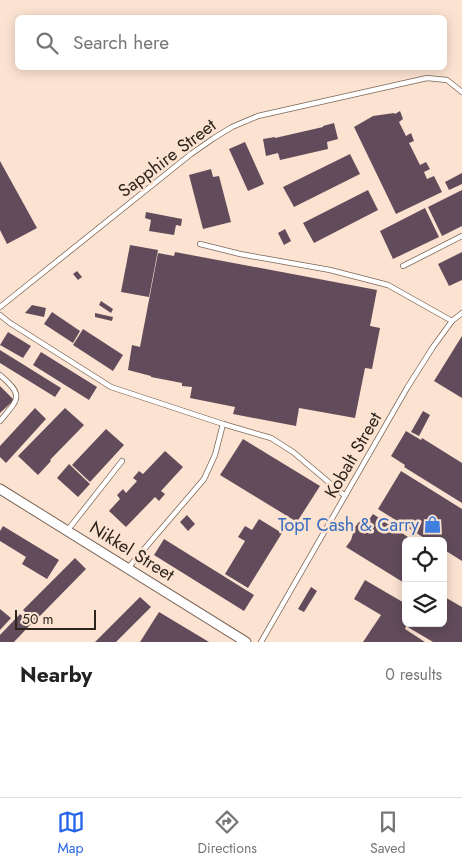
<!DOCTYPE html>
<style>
body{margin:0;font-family:Jost,sans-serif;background:#f2f2f2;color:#222}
.controls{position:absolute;right:15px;bottom:15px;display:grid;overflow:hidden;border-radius:8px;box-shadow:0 2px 12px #0003}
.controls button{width:45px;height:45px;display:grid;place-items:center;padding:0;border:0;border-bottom:1px solid #e0e0e0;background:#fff;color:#222;font:25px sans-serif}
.scale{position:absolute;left:15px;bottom:12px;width:81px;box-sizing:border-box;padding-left:5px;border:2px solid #2d241d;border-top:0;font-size:14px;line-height:18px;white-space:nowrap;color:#2d241d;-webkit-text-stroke:4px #fce3d1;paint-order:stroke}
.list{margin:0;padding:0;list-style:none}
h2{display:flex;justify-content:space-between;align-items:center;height:65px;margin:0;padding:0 20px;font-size:21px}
h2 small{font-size:16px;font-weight:400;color:#767676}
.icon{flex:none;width:28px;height:28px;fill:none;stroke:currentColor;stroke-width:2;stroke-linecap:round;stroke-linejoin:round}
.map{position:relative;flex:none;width:462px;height:642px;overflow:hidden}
.search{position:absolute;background:#fff;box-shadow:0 2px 12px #0003;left:15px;right:15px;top:15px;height:55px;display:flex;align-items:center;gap:12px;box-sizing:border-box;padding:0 18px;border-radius:8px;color:#767676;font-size:19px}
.sheet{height:155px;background:#fff}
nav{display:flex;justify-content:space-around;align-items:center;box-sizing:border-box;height:70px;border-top:1px solid #e0e0e0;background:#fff;font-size:14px;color:#767676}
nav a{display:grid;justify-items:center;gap:2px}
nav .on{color:#2563eb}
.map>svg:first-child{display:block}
</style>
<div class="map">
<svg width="462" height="642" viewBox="0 0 462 642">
<rect width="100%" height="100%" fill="#fce3d1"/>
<g fill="#624c5b">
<polygon points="400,111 403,119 399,122 406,136 411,133 414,141 409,143 420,165 426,162 430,169 424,172 427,179 434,176 442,192 396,214 354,127 373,116 394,113 395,114"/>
<polygon points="334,123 338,139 327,142 328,149 280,160 278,153 266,156 263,139 275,137 275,138 323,127 323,126"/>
<polygon points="245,142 264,184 248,191 229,149"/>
<polygon points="350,154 360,174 294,207 283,187"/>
<polygon points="0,161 37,228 7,244 0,230"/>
<polygon points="211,169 213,177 219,176 231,222 203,229 189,175"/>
<polygon points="462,173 462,184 449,190 445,182"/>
<polygon points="368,190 378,210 314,243 303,223"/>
<polygon points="462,190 462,226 442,236 428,207"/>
<polygon points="425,208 439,237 393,259 380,231"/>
<polygon points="146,212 182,219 181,226 176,225 174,235 149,231 151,220 145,218"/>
<polygon points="285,229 291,241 284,245 278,233"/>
<polygon points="130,245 158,250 149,297 121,292"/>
<polygon points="175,252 377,290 370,326 380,328 372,369 365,368 355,418 299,408 296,426 233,414 235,407 190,398 192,387 182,386 182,383 151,377 151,376 128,370 132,345 140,347 158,253 174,256"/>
<polygon points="462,252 462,280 449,286 438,264"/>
<polygon points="77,271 82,277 78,280 73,274"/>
<polygon points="101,301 113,309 111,313 99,305"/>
<polygon points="32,305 46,308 44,317 25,313"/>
<polygon points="52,312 80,331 73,343 44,324"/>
<polygon points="95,313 113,317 112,321 95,317"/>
<polygon points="83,329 123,355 113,371 73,345"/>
<polygon points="8,332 31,346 23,358 0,345"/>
<polygon points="462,336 462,398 434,381"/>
<polygon points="0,350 61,388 55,397 0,363"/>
<polygon points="41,352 97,387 89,400 33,365"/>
<polygon points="0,386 14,400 0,413"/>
<polygon points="35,408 46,419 6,463 0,457 0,446"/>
<polygon points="65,408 84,425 50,460 51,461 38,475 18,456"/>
<polygon points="423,411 430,415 419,436 411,432"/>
<polygon points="106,429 124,445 90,482 72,465"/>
<polygon points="406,431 421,440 422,438 462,463 462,503 404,467 405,465 391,456"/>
<polygon points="243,439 320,486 297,522 220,475"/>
<polygon points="165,451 183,467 161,491 165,494 159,501 155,497 126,527 109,511 120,499 117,495 123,489 126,493 137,481 133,478 139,471 143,474"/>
<polygon points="69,464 90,484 78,497 57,478"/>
<polygon points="401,471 462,509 462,561 443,549 443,541 429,541 378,509"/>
<polygon points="373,514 414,541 406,541 406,584 346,547 351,540 355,527 359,522 364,518 368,521"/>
<polygon points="187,515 195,524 188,531 180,522"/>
<polygon points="259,519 282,533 248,588 225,574 245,541 238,537 245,526 252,530"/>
<polygon points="3,526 59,560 47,579 22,564 26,557 0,541 0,531"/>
<polygon points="164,539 254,595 244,611 154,555"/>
<polygon points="75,558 86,569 35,621 23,610"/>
<polygon points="365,580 406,604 406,623 443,623 443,596 462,607 462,642 433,642 406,626 405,629 425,642 363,642 381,615 354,599"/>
<polygon points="311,587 317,591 304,612 298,609"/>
<polygon points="140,597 151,607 116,642 95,642"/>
<polygon points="0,609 11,618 0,630"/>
<polygon points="159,612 209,642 140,642"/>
<polygon points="20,614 31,624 14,642 0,642 0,635"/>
</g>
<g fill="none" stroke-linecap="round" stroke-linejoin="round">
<defs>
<g id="service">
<polyline points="200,244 240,254 330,270 388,285 452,321"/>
<polyline points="403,266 462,236"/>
<polyline points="0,307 191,154 214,138 232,127 258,116 427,78 447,80 462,92"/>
<polyline points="0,315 10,323 111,387 223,424 271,438 293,452 345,496"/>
<path d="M0,375C25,396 18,399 0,421"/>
<polyline points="67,531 122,461"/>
<polyline points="128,568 204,479 215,455 223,424"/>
<polyline points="261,642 407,388 433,347 452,321 462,313"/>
</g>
<polyline id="minor" points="0,489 246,642"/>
</defs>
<use href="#service" stroke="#7c6657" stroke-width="6"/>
<use href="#minor" stroke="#7c6657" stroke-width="11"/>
<use href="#service" stroke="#fff" stroke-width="4.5"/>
<use href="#minor" stroke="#fff" stroke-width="9"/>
</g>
<defs>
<symbol id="shop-bare" viewBox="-9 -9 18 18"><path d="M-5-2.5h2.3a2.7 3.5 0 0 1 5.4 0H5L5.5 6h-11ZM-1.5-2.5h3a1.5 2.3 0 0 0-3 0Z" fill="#3f7fe0" stroke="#fce3d1" stroke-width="2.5" paint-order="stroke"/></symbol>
</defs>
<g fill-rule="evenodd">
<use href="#shop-bare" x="420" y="512" width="25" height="25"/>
</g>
<g text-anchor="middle" stroke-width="5" stroke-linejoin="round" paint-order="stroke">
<g font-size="18" fill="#2d241d" stroke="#fce3d1">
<text transform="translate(167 158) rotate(-37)" y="6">Sapphire Street</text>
<text transform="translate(353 455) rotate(-60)" y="6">Kobalt Street</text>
<text transform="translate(132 551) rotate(32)" y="6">Nikkel Street</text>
</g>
<g font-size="18" fill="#366cbe" stroke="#fce3d1" text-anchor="end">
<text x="419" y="531">TopT Cash &amp; Carry</text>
</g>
</g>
</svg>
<div class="controls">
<button><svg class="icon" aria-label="locate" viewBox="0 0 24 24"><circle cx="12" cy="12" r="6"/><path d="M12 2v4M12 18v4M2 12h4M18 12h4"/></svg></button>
<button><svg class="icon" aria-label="layers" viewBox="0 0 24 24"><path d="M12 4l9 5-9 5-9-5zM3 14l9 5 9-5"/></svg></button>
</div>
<div class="scale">50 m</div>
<div class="search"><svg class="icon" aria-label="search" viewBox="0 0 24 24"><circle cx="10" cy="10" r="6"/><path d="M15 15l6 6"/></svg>Search here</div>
</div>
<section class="sheet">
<h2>Nearby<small>0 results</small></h2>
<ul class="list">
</ul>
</section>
<nav>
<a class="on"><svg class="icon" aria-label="map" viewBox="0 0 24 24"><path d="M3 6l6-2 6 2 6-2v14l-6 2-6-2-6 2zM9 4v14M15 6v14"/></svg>Map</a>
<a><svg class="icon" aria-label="directions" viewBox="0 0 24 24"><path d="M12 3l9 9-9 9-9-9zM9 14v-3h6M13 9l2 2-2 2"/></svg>Directions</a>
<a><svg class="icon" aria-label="saved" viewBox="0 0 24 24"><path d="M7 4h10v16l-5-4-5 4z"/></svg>Saved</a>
</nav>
